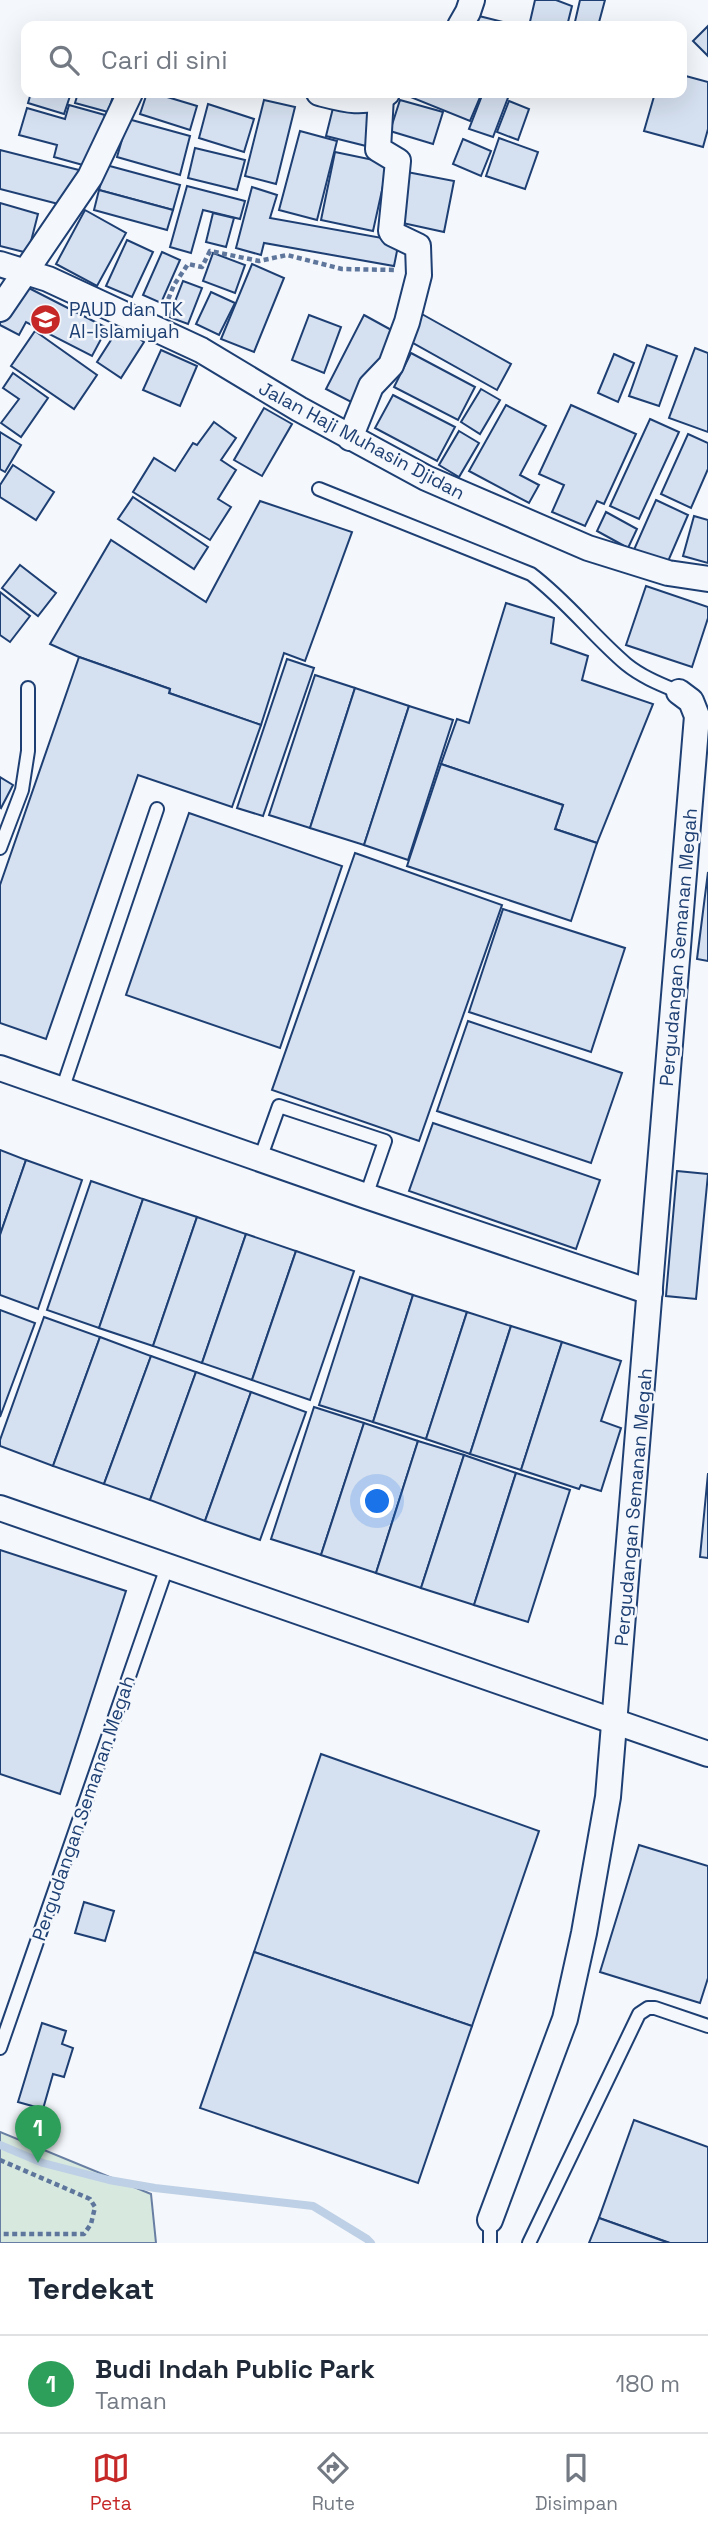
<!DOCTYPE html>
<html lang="id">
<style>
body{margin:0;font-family:"Space Grotesk",sans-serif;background:#f2f2f3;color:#1f2937}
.you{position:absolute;left:378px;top:1502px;width:24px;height:24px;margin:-18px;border:5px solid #fff;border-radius:50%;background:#1a73e8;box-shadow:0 0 0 10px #1a73e833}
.badge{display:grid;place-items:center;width:46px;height:46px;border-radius:50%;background:#c62828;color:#fff;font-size:23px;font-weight:700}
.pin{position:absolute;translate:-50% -58px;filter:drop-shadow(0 2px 4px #0008)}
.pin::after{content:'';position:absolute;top:37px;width:24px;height:21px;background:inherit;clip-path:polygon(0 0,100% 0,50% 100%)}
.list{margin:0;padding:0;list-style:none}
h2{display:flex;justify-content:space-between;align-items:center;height:91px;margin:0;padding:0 28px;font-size:30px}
h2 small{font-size:23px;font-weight:400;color:#747a83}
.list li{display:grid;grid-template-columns:46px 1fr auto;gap:21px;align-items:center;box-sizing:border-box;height:98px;padding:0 28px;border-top:2px solid #e0e1e3}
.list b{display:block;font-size:26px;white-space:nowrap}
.list p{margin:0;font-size:23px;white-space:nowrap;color:#747a83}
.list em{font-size:23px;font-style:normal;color:#747a83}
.icon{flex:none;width:38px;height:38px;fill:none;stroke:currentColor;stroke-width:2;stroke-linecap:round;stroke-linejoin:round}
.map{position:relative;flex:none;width:708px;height:2243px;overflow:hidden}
.search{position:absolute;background:#fff;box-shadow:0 7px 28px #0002;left:21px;right:21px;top:21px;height:77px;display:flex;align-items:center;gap:18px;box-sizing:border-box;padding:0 24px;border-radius:14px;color:#747a83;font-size:26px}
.sheet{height:189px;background:#fff}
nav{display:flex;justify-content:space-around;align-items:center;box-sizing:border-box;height:98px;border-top:2px solid #e0e1e3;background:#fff;font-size:19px;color:#747a83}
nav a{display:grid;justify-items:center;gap:4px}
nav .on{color:#c62828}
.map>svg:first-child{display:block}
</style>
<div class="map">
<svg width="708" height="2243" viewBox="0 0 708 2243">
<rect width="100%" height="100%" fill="#f4f7fb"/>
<polygon fill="#d7e8df" stroke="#687fa3" stroke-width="2" points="0,2132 151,2194 156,2243 0,2243"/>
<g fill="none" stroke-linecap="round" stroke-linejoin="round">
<polyline stroke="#bed0e5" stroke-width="8" points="0,2145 43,2163 109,2180 155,2188 313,2206 367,2239 371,2243"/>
</g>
<g fill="#d5e0f0" stroke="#1d3f73" stroke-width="2">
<polygon points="535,0 556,0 572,6 567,26 529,26"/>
<polygon points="580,0 605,0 598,26 574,26"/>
<polygon points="479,16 519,26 477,26"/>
<polygon points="708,26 708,56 693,41"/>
<polygon points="682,75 708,82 708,129 703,147 644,131 655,93 682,93"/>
<polygon points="31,93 71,93 64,114 28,103"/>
<polygon points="78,93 114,93 108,112 75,103"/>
<polygon points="147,93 154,93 197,106 190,130 140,114"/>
<polygon points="409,93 476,93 481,95 470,121 408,96"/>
<polygon points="483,93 509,95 493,137 469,129"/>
<polygon points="264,100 295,107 276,184 245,176"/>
<polygon points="335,100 375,110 366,146 326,136"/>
<polygon points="400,100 443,112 433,144 390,131"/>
<polygon points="509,101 529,109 518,140 497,132"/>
<polygon points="208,104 254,119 244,152 199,138"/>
<polygon points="69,105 105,115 90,167 54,157 57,145 19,135 27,108 65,119"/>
<polygon points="128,119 190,136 180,175 117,157"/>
<polygon points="300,131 337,141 317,220 279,210"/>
<polygon points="499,138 538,152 525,189 486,176"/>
<polygon points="463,139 491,151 481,176 453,164"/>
<polygon points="195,148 245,160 237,190 188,178"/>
<polygon points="0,150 79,170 70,207 0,189"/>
<polygon points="335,152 388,163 373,231 321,220"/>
<polygon points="106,165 180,185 173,210 99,190"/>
<polygon points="407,172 454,181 444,232 398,222"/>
<polygon points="187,186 245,201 240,219 203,210 191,253 170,247"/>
<polygon points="252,187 277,195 270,218 399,241 394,266 264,243 261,255 236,248"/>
<polygon points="99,190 173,210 167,230 94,210"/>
<polygon points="0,203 38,214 28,253 0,246"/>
<polygon points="85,210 126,233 97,286 56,264"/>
<polygon points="213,213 234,218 226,247 206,242"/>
<polygon points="127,240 153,252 132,297 106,286"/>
<polygon points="162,252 180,260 161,303 143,295"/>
<polygon points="213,253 245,265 235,293 203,281"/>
<polygon points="252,264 284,278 254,352 221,339"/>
<polygon points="183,281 202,288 188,324 169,317"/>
<polygon points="19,283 107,328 92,356 26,322 19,335 0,325 0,319"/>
<polygon points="211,292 235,303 219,335 196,324"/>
<polygon points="420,313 511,364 497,390 406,339"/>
<polygon points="309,315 341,327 324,373 292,360"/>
<polygon points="364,315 395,332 357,405 326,389"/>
<polygon points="120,326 144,342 121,378 97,362"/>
<polygon points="35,331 97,375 74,409 11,366"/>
<polygon points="647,345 677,356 659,406 629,396"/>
<polygon points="695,348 708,353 708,432 669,418"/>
<polygon points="161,350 197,366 180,406 143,390"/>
<polygon points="411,353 475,387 458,420 394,387"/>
<polygon points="614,354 634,363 618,402 598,393"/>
<polygon points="13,373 48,398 21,437 1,423 19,399 3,388"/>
<polygon points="481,389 500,400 480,434 461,422"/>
<polygon points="393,395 455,427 437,461 375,428"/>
<polygon points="506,405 546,426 520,475 539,485 529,503 469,471"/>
<polygon points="571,405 636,434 604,504 597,501 585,526 552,512 564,485 539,474"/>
<polygon points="264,408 292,424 262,476 234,460"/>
<polygon points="650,419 679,432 639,519 610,506"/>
<polygon points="214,422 236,438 221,460 236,470 218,499 231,507 210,540 133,492 154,458 175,471 193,443 197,445"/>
<polygon points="459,431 479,443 459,477 439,465"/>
<polygon points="0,432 21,445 5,472 0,469"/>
<polygon points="688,434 708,443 708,469 691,508 661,494"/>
<polygon points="13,465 54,492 36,520 0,497 0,485"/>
<polygon points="133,497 208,547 194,569 118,519"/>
<polygon points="656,500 688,515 666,566 633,552"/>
<polygon points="260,501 352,532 305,661 284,653 261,725 169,693 170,689 79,657 50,644 111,540 206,602"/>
<polygon points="606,512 637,529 628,548 597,531"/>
<polygon points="694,516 708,520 708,563 683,556"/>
<polygon points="20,565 56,593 38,616 2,588"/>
<polygon points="646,586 708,607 708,618 692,667 626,645"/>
<polygon points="0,592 30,616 10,642 0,635"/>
<polygon points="506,603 554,618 551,643 588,656 582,680 653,704 597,843 555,829 563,805 441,764 457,719 469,723"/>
<polygon points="79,657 170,689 169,693 261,725 232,807 138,775 46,1039 0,1023 0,885"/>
<polygon points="287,659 314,668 263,816 237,808"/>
<polygon points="315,675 355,688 310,828 269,815"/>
<polygon points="355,688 409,706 364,845 310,828"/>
<polygon points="409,706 453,720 408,860 364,845"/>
<polygon points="441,764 563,805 555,829 597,843 571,921 407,866"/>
<polygon points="0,777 13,785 1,808 0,807"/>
<polygon points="189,813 342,866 280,1048 126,995"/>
<polygon points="355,853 502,905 419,1141 272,1090"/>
<polygon points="708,872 708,961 697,959"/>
<polygon points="503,909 625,948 591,1052 469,1012"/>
<polygon points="468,1021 622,1073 591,1163 437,1111"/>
<polygon points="433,1123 600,1180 576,1249 409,1191"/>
<polygon points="0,1150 26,1160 0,1235"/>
<polygon points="26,1160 82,1180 38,1309 0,1295 0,1235"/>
<polygon points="677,1171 708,1174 696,1299 666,1296"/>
<polygon points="91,1181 143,1199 99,1328 47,1310"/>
<polygon points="143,1199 197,1217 153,1346 99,1328"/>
<polygon points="197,1217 246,1234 202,1363 153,1346"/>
<polygon points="246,1234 296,1251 252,1380 202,1363"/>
<polygon points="296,1251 354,1271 310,1400 252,1380"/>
<polygon points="360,1277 413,1295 373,1422 319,1405"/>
<polygon points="413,1295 467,1312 426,1439 373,1422"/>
<polygon points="0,1310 35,1323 0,1417"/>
<polygon points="467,1312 511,1326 470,1454 426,1439"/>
<polygon points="44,1317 100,1337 53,1466 0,1446 0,1440"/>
<polygon points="511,1326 562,1342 521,1470 470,1454"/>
<polygon points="100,1337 151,1356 104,1484 53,1466"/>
<polygon points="562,1342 621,1361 601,1421 621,1428 601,1491 581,1485 579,1489 521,1470"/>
<polygon points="151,1356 196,1372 150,1500 104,1484"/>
<polygon points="196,1372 251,1392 205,1521 150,1500"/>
<polygon points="251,1392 306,1412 260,1540 205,1521"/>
<polygon points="314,1407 364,1423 321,1555 271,1539"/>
<polygon points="364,1423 418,1441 376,1573 321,1555"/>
<polygon points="418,1441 464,1455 421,1588 376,1573"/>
<polygon points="464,1455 516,1473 474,1605 421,1588"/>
<polygon points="516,1473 570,1490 528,1622 474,1605"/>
<polygon points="708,1473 708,1558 700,1557"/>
<polygon points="0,1550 126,1591 60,1794 0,1774"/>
<polygon points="321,1754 539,1831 472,2026 254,1952"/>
<polygon points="639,1845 708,1866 708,1978 700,2003 600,1972"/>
<polygon points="84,1902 114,1911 105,1941 75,1933"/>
<polygon points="254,1952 472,2026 418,2183 200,2108"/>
<polygon points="42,2023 66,2031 62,2044 73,2048 64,2077 53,2074 43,2109 18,2102"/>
<polygon points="634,2120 708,2147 708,2243 670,2243 599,2218"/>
<polygon points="599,2218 669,2243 589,2243"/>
</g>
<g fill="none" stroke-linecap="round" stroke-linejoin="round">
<defs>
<g id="service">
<path d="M319,489L531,574C567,601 593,636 626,664C642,677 660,684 679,692"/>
<polyline points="0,848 22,790 28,751 28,688"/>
<polyline points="62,1090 157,809"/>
<polyline points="260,1159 279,1106 385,1141 366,1196"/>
<polyline points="0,2048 167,1567"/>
<polyline points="490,2220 490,2243"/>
<polyline points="529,2243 639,2014 648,2008 655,2008 708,2026"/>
</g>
<g id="minor">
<polyline points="460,26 468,12 472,0"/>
<path d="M319,93C342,99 364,106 387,93"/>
<polyline points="0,264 48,279 201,350 299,409 426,478 588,548 668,573 708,579"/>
<polyline points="0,309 90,177 130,93"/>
<polyline points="350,438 371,386 391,365 407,322 419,275 418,246 393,234 391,231 398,161 378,149 381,96"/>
<polyline points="0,1068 366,1196 650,1292"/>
<polyline points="0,1508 708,1754"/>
<polyline points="490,2220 565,2019 584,1933 608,1797 697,716 691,701 679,692"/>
</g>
</defs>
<use href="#service" stroke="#1d3f73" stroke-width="16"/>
<use href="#minor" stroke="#1d3f73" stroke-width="28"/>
<g stroke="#5e769c" stroke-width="4.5" stroke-dasharray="5 3.5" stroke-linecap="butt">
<polyline points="165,307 174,285 188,264 202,267 210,251 259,261 287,255 342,269 396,270"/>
<polyline points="0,2160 90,2199 95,2207 91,2224 84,2234 0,2234"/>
</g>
<use href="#service" stroke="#f4f7fb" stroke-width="12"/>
<use href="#minor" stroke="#f4f7fb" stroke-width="24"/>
</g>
<defs>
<symbol id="school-disc" viewBox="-11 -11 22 22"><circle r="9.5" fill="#c62828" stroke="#f4f7fb"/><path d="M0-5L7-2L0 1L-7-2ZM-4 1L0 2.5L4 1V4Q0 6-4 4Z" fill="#fff"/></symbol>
</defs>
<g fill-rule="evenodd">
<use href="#school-disc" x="28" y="302" width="35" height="35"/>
</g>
<g text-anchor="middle" stroke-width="5" stroke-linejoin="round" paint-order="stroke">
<g font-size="19" fill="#1d3f73" stroke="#f4f7fb" text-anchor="start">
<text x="69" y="316">PAUD dan TK<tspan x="69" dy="22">Al-Islamiyah</tspan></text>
</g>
<g font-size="19" fill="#1d3f73" stroke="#f4f7fb">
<text transform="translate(362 440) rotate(28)" y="7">Jalan Haji Muhasin Djidan</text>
<text transform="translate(678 947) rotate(-85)" y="7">Pergudangan Semanan Megah</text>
<text transform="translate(633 1507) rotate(-85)" y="7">Pergudangan Semanan Megah</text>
<text transform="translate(83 1808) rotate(-71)" y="7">Pergudangan Semanan Megah</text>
</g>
</g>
</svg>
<div class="you"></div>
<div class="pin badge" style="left:38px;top:2163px;background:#2e9e5b">1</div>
<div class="search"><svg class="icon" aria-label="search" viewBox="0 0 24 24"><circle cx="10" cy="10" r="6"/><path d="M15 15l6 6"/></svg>Cari di sini</div>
</div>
<section class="sheet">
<h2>Terdekat<small></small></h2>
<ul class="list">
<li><span class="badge" style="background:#2e9e5b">1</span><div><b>Budi Indah Public Park</b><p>Taman</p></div><em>180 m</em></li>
</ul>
</section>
<nav>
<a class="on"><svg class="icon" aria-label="map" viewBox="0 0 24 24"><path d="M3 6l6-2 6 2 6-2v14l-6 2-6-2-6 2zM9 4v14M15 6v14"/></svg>Peta</a>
<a><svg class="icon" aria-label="directions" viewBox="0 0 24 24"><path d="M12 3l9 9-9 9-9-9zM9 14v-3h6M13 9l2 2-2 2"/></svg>Rute</a>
<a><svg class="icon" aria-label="saved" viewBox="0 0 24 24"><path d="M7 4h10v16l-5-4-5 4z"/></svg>Disimpan</a>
</nav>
